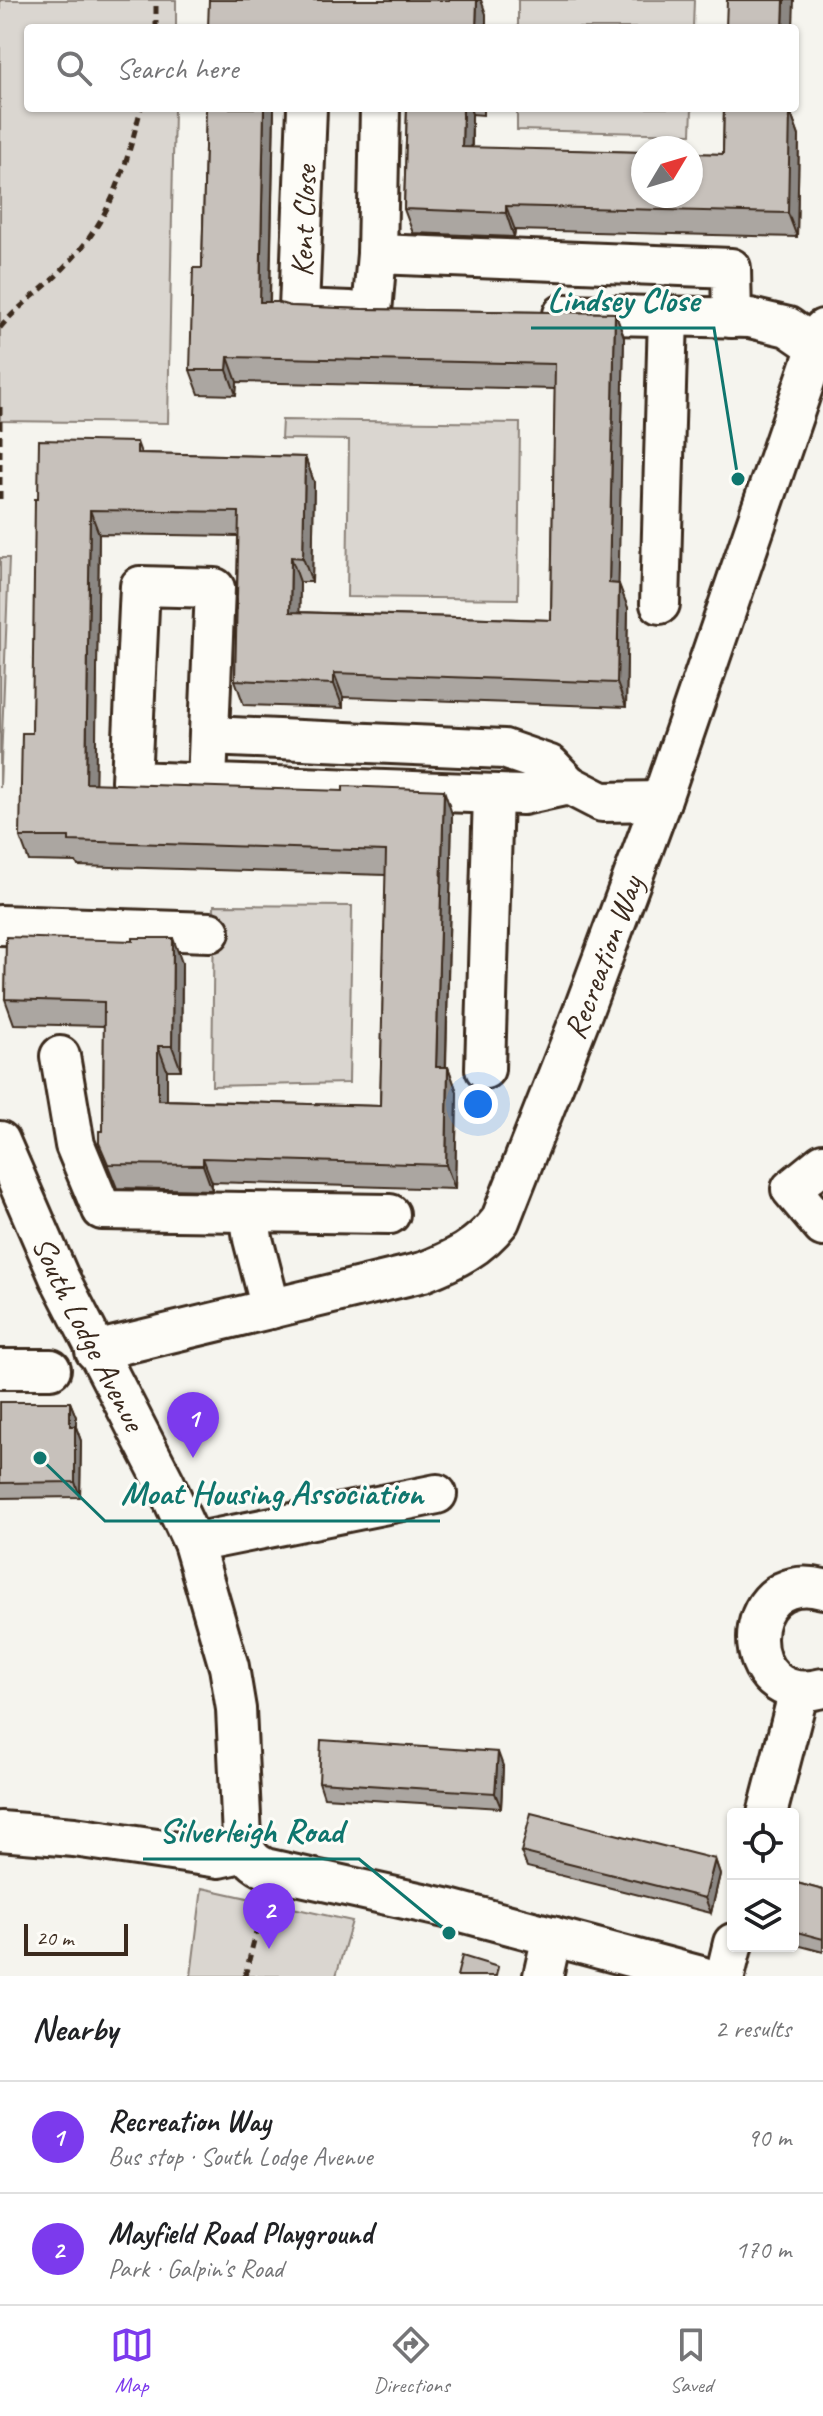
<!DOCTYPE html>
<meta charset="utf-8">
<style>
body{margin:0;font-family:Caveat,sans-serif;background:#f2f2f2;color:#202124}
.controls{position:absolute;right:24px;bottom:24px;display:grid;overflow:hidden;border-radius:8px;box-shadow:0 2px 6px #0004}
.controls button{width:72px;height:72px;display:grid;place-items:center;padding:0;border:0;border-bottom:2px solid #e0e0e0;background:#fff;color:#202124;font:40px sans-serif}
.compass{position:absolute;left:631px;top:136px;width:72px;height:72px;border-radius:50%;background:#fff;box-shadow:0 2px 6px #0004;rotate:52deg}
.scale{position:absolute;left:24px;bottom:20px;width:104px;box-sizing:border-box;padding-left:8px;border:4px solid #3b2a1e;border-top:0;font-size:22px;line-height:28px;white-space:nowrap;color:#3b2a1e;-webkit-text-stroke:6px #fdfcf7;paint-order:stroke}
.you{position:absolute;left:478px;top:1104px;width:28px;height:28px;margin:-20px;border:6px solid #fff;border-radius:50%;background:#1a73e8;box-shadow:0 0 0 12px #1a73e833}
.badge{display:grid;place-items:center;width:52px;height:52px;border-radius:50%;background:#7c3aed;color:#fff;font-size:26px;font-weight:700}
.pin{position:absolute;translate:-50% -66px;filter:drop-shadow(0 2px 4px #0008)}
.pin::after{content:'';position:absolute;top:42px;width:28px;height:24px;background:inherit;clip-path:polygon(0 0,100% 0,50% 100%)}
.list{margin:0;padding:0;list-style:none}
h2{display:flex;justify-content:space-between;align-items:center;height:104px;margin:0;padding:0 32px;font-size:34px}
h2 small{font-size:26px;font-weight:400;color:#757577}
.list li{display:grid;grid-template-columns:52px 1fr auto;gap:24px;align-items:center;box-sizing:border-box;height:112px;padding:0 32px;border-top:2px solid #e0e0e0}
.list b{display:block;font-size:30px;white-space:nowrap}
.list p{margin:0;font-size:26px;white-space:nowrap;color:#757577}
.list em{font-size:26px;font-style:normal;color:#757577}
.icon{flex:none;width:44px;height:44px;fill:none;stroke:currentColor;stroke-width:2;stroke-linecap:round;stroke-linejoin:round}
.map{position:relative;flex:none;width:823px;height:1976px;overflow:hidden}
.search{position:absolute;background:#fff;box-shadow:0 2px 6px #0004;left:24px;right:24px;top:24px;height:88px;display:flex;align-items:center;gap:20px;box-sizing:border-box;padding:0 28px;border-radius:8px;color:#757577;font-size:30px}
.sheet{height:328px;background:#fff}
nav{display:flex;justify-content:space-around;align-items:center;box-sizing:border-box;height:112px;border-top:2px solid #e0e0e0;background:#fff;font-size:22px;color:#757577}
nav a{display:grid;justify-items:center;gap:4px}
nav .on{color:#7c3aed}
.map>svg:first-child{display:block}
</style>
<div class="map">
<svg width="823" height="1976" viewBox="0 0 823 1976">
<rect width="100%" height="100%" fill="#f5f4ee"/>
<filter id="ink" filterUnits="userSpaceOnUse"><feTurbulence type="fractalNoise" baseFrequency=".0125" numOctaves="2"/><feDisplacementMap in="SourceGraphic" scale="16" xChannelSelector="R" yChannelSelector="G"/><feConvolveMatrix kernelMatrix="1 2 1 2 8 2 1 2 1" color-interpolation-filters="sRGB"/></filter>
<g filter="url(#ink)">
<g fill="#dad6d0" stroke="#8a8077" stroke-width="2">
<polygon points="0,0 176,0 176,28 28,28 28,108 174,108 168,423 0,421"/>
<polygon points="518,0 694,0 693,28 518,28"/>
<polygon points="517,108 692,108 691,134 517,130"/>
<polygon points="282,420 520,423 518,599 347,597 349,440 281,439"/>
<polygon points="0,558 9,558 0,788"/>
<polygon points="214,905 352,906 349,1083 212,1086"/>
<polygon points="202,1888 352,1921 336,1976 191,1976"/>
</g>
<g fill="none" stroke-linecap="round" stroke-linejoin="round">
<defs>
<g id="minor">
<polyline points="307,108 299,309 350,311"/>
<polyline points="377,254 731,268 732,318"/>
<polyline points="372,312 377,254 380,108"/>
<polyline points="563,314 750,318 788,327 817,347"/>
<polyline points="660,604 668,315"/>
<polyline points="209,736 504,749 550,765 569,785"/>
<polyline points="207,782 215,588 140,586 131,781 523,795 569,785 602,802 661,801"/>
<polyline points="0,925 210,932"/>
<polyline points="60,1056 75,1145 102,1210 390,1214"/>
<polyline points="485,1069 493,794"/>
<path id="s1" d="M0,1141L59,1277L165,1483L193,1543L229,1667L236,1709L242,1838C246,1853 250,1861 265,1868L450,1909L701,1976"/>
<polyline points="823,1163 791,1189 823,1227"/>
<polyline points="249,1212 253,1239 271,1309"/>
<path id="s2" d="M95,1351L423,1272C454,1260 479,1248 500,1221L583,1011L661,801L823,329"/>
<polyline points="0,1369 51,1369"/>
<polyline points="193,1543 437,1494"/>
<path d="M823,1589C735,1566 735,1711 823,1688"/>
<polyline points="767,1814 799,1691"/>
<polyline points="0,1831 74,1837 219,1858 246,1852"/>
<polyline points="543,1976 552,1936"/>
<polyline points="725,1976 733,1943"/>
</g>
</defs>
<use href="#minor" stroke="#3b2a1e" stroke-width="44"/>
<g stroke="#3b2a1e" stroke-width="5" stroke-dasharray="8 6" stroke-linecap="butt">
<polyline points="156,28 156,0"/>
<path d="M0,328C16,308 37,294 55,277C110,223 122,180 141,108"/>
<polyline points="0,407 0,504"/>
<polyline points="245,1976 263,1905"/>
</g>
<use href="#minor" stroke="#fdfcf7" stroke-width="38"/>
</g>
<g fill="#aba6a1" stroke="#3b2a1e" stroke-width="2">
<polygon points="206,108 274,108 270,302 290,306 362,309 615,313 624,337 618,583 628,608 626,707 343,697 343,708 244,705 235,680 238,536 99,534 95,784 452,814 446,1067 448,1067 457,1092 455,1189 212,1182 212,1190 117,1188 99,1143 103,1131 104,1026 14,1024 5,999 182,963 181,1070 167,1070 167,1100 380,1106 386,875 78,866 76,862 29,861 20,837 32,733 38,499 137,442 141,453 305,457 314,482 312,582 300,582 299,612 551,620 555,389 237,382 236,395 199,394 190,370 202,268"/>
<polygon points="407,108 483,108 483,115 472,114 472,148 723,154 724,108 791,108 791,114 799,136 797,237 515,230 514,237 413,233 404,209"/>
<polygon points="0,1402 70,1402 76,1417 76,1427 81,1441 80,1497 0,1498"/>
<polygon points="503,1766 501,1808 324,1797 319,1782"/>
<polygon points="521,1852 715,1859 720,1874 711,1913 527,1867"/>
<polygon points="793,1882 823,1890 823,1952 793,1944"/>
</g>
<g fill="#8b8783" stroke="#3b2a1e" stroke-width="2">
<polygon points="477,0 481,0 486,14 486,28 476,28"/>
<polygon points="784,0 794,0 793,28 783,28"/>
<polygon points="264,108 274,108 269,326 260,302"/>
<polygon points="463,108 470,108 472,114 471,172 462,147"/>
<polygon points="781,108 791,108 791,114 799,136 797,237 788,213"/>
<polygon points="506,206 515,230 514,237 506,213"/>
<polygon points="615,313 624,337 618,607 609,583"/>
<polygon points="228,357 237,382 236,395 227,370"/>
<polygon points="305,457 314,482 312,582 303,558"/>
<polygon points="90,510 99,534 95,808 86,783"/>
<polygon points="291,557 300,582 299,637 290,612"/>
<polygon points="619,584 628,608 626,707 617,683"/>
<polygon points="334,673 343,697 343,708 334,684"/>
<polygon points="444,790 452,814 445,1092 436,1067"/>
<polygon points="173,938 182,963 181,1070 172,1046"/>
<polygon points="158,1046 167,1070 167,1124 158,1100"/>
<polygon points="448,1067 457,1092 455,1189 446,1165"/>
<polygon points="203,1158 212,1182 212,1190 203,1165"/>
<polygon points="70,1402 76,1417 76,1427 81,1441 80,1497 75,1482 70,1426"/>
<polygon points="498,1752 503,1766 501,1808 495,1793"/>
<polygon points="715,1859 720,1874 711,1913 705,1898"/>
</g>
<g fill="#c7c1bb" stroke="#3b2a1e" stroke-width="2">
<polygon points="209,0 477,0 476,28 208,28"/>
<polygon points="727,0 784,0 783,28 726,28"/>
<polygon points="206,108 264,108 260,302 277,302 290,306 362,309 615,313 609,583 619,584 617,683 334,673 334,684 235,680 239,512 90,510 86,783 343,791 343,786 444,790 436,1067 448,1067 446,1165 203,1158 203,1165 108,1164 99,1143 99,1131 103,1131 104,1002 5,999 6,937 133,941 133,938 173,938 172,1046 158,1046 158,1100 380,1106 386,851 69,841 69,837 20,837 22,733 32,733 35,499 38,499 39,440 137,442 137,453 305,457 303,558 291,557 290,612 551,620 555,364 228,357 227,370 190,370 193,268 202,268"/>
<polygon points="407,108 463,108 462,147 643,152 643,196 691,196 691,153 723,154 724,108 781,108 781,112 790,111 788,213 506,206 506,213 404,209"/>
<polygon points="0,1402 70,1402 70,1426 75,1426 75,1482 0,1483"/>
<polygon points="321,1740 498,1752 495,1793 319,1782"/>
<polygon points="531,1813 715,1859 705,1898 521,1852"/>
<polygon points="793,1882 823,1890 823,1939 793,1931"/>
<polygon points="462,1956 498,1967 496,1976 457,1976"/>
</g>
</g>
<g text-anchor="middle" stroke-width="6" stroke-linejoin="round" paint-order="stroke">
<g font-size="32" fill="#3b2a1e" stroke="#fdfcf7">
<text transform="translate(303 221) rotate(-88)" y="11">Kent Close</text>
<text dy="11" stroke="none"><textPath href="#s2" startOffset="714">Recreation Way</textPath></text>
<text dy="11" stroke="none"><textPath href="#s1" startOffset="212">South Lodge Avenue</textPath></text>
</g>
</g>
<path fill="none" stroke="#0f766e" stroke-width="3" d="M738 479L714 328H531M40 1458L105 1521H440M449 1933L359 1859H143"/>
<g fill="#0f766e" stroke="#fdfcf7" stroke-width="3">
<circle cx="738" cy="479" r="8"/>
<circle cx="40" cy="1458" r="8"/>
<circle cx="449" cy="1933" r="8"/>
</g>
<g font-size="34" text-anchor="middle" font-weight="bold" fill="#0f766e" stroke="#fdfcf7" stroke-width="6" stroke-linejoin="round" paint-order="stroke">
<text x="623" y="311">Lindsey Close</text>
<text x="272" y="1504">Moat Housing Association</text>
<text x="251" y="1842">Silverleigh Road</text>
</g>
</svg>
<div class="controls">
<button><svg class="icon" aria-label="locate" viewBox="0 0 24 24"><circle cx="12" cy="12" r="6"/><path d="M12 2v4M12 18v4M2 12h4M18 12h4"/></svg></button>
<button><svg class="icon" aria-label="layers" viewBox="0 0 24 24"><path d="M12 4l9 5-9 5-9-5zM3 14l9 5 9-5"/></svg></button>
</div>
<svg class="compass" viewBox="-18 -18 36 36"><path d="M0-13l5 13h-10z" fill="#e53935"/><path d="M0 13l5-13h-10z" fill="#757577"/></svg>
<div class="scale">20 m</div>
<div class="you"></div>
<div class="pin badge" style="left:193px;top:1458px">1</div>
<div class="pin badge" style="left:269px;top:1949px">2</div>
<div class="search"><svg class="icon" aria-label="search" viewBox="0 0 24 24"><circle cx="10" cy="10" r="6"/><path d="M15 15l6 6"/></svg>Search here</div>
</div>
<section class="sheet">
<h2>Nearby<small>2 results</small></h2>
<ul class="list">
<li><span class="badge">1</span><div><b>Recreation Way</b><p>Bus stop · South Lodge Avenue</p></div><em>90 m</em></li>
<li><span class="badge">2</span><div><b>Mayfield Road Playground</b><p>Park · Galpin's Road</p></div><em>170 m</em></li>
</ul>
</section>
<nav>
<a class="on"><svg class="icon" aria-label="map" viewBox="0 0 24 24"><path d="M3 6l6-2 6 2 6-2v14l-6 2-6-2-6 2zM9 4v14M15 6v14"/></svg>Map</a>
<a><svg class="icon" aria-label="directions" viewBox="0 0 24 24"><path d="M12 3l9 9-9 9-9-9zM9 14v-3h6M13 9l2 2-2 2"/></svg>Directions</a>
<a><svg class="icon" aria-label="saved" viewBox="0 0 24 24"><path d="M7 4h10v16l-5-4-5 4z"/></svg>Saved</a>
</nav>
